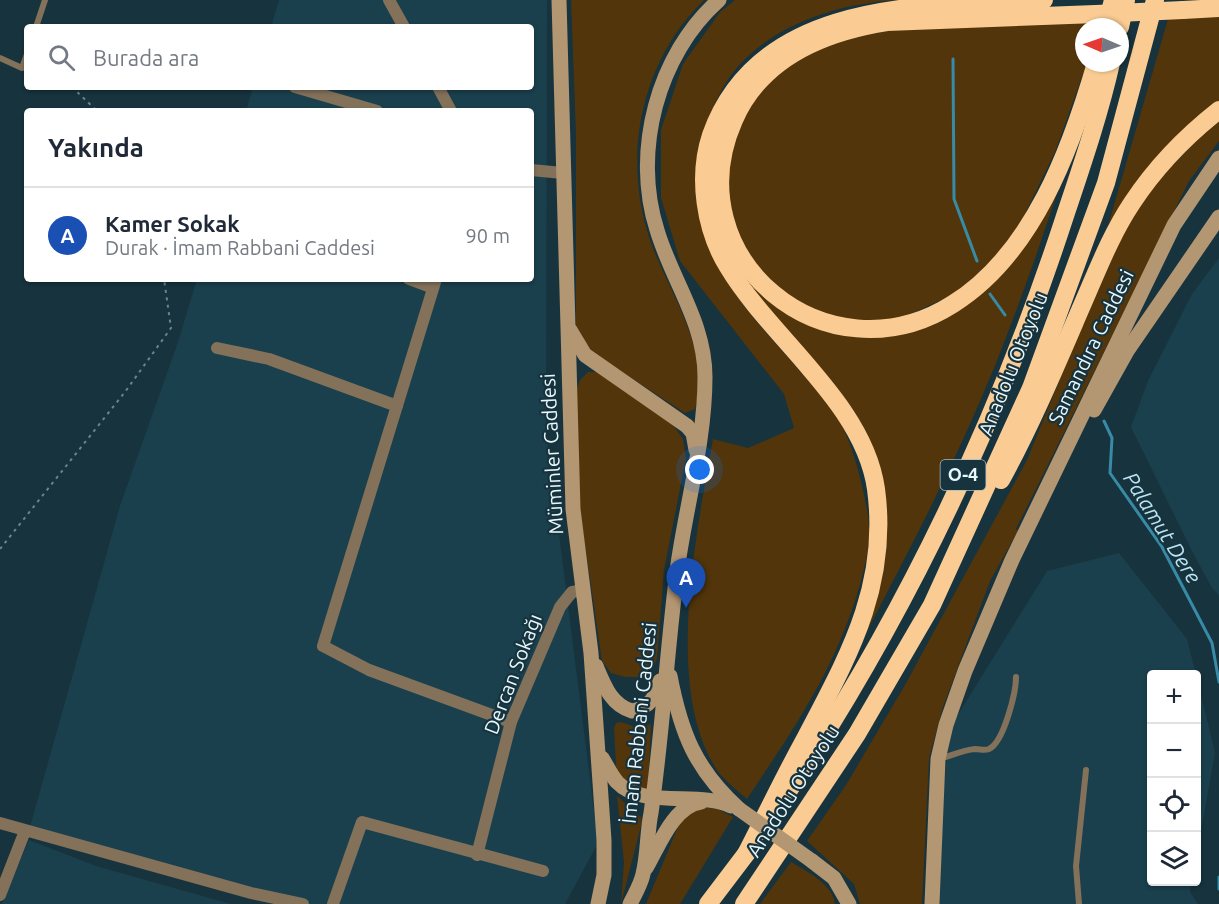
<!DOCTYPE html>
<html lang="tr">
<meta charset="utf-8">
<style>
body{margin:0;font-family:Ubuntu,sans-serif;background:#f2f2f3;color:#1f2937}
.controls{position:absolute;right:18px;bottom:18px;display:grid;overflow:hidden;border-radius:6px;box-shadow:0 2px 4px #0004}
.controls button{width:54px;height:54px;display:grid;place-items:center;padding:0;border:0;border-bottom:2px solid #e0e1e3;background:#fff;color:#1f2937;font:30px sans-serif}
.compass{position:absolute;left:1075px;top:18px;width:54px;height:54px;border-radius:50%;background:#fff;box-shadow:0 2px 4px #0004;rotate:272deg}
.you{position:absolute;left:700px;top:470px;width:21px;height:21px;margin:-15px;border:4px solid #fff;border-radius:50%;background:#1a73e8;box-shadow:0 0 0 9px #1a73e833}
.badge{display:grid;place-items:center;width:39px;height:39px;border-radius:50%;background:#1a73e8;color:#fff;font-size:20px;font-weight:700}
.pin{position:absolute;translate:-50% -50px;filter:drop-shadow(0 2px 3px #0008)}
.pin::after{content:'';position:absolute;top:32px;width:21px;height:18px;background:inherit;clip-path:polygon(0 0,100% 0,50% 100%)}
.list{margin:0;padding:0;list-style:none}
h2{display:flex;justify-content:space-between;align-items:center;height:78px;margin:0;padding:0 24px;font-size:26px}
h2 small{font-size:20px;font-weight:400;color:#747a83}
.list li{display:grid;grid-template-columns:39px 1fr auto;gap:18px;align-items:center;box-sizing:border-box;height:96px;padding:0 24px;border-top:2px solid #e0e1e3}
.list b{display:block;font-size:22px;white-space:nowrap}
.list p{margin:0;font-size:20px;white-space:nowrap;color:#747a83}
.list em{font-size:20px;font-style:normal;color:#747a83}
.icon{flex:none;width:33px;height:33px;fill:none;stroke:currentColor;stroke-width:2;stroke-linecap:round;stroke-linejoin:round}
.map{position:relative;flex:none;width:1219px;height:904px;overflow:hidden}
.search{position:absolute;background:#fff;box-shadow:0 2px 4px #0004;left:24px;top:24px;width:510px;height:66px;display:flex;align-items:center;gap:15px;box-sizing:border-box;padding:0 21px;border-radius:6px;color:#747a83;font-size:22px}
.panel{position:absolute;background:#fff;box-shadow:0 2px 4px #0004;left:24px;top:108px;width:510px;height:174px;border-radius:6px}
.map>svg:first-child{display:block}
</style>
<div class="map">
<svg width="1219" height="904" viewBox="0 0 1219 904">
<rect width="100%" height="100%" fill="#17333d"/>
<g fill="#1a404d">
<polygon points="279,0 547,0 546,431 598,843 565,904 298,904 30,827 120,506 178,342 197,279 531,279 531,111 246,111 253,87 531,87 531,27 271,27"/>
<polygon points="1219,258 1219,595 1212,588 1192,551 1131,427 1148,381 1192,294"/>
<polygon points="1119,553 1187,639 1196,674 1152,674 1152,882 1191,882 1190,892 1198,904 940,904 942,810 949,729 1047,571"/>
<polygon points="1197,678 1215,753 1197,853 1196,678"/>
<polygon points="29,840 96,866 231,904 2,904"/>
</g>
<g fill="#52350b">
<path d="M571,0H704C640,62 622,157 650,240C669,294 712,350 695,409L685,413L599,357L576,337V135Z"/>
<path d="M735,0H897C833,4 759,28 724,86C708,114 699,140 697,171C690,280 781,337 837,417C852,439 868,501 869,528C870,552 862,578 855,601C830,677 791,733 747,799C737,790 722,779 715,767C664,684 697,531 713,439L748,448L794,428L784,394L680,261L661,198V130L683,64L720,12Z"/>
<path d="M1219,15V101C1175,138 1142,180 1108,226L1168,19Z"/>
<polygon points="1099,22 1098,27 1084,27 1084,63 1087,63 1055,152 1017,230 996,257 955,294 897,320 869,323 821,314 776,289 744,251 728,202 729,151 750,103 777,73 829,43 862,35 895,30"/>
<path d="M811,37L720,134L715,157L714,176L768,299C828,348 915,348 975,298C986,289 994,272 1001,261C1023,229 1045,197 1066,166C1044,234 1021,301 994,368C957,459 911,547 865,635L882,577L886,546L882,483L725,251L710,194L717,133Z"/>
<polygon points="1219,117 1219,141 1189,181 1016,529 1018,531 990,581 943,707 929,758 922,904 860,904 854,884 807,841 846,785 905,685 1027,460 1110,256 1132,214 1156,182"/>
<polygon points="588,372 600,372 673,425 683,439 686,458 664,570 657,659 652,670 642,677 625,677 611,673 602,661 580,510 576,391 580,380"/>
<polygon points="621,722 638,728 651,724 648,791 622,780 616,766 614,728 616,723"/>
<polygon points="617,796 641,817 642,822 621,904 624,862"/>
<polygon points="702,808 715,808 733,817 680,904 646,904 680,822 689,812"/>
<path d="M791,862C806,871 833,884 835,904H760Z"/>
</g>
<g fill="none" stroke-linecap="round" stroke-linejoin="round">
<g stroke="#388ba7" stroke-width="3">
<polyline points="953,59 954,199 977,261"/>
<polyline points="990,294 1005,315"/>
<polyline points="1104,421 1112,438 1110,473 1162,547 1212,643 1219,682"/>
<polyline points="1219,877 1219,889"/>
</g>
<g stroke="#6d848c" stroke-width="2" stroke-dasharray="3 4.5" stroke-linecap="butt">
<polyline points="72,87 97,111"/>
<polyline points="0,549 125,392 171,328 164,279"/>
</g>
<g stroke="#83715a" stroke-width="6">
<polyline points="36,27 45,0"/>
<polyline points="0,58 22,68 27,54"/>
<path d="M939,759C950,756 963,750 975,749C980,749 984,751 989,749C1004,742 1016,692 1016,677"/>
<polyline points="1079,904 1076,866 1086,770"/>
</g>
<g stroke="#83715a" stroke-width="12">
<polyline points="389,0 404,27"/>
<polyline points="295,87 377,111"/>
<polyline points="438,87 451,111"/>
<polyline points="531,170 563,173"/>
<polyline points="409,279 433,288"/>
<polyline points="436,279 323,646 369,670 511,722"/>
<polyline points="217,348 269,359 397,406"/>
<polyline points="0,823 251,893 303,904"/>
<polyline points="477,855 511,722 560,607 572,592 584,590"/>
<polyline points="0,895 25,831"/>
<polyline points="333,904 362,822 543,871"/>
</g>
<g stroke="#b39672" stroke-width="15">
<polyline points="559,0 573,509 591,653 604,840 604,875 598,904"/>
<polyline points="570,330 585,355 687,426 693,433 696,450"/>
<polyline points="1094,410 1127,351 1219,217"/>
<path d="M596,666C604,685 611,705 632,711C650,707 656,697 660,681"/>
<path d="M670,676C681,733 695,769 739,809"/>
<path d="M602,758C607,766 611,775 617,782C642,809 700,791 731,806"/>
<polyline points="812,861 834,878 849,904"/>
<path d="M646,868C659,846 673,806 701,802"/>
<path d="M630,904C635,894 641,884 643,874C648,854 647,832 651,813C663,730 667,647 678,564C687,502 705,440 705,377C705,322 672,281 657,230C632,152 657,55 719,0"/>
<polyline points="932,904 938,759 946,725 965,671 1012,560 1174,225 1219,158"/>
</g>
<g stroke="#facc93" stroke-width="18">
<polyline points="1183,10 1219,8"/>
<polyline points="1106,27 1113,0"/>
<polyline points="1120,27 1126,0"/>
<path d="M1096,63C1071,149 1033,254 953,304C827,384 673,258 734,120C761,58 823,32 887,22L1096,14"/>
<path d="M1001,480C1031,425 1055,368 1080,310C1096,274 1110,236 1132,203C1155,168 1186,136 1219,110"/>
<path d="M789,790C906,613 998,421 1064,219C1081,168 1099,116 1111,63"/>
<path d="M746,854C766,815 785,775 806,737C849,655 889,585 876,489C864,403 771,339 728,267C705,230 697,177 711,135C759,0 921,5 1044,0"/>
<polyline points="708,904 752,846"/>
<polyline points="744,904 857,734 932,605 1031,388 1106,183 1155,0"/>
</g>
<polyline stroke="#b39672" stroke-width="15" points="739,809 812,861"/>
<polyline stroke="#facc93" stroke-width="18" points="1096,14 1183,10"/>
</g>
<g text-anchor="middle" stroke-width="4.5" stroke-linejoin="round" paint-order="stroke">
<rect fill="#17333d" stroke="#a9bdc4" stroke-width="1.5" x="940.5" y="460" width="45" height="30" rx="4.5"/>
<g font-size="18" font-weight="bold" fill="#e8f8fe">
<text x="963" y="481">O-4</text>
</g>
<g font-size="20" fill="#e8f8fe" stroke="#17333d">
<text transform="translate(1091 347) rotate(-64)" y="7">Samandıra Caddesi</text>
<text transform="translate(1013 364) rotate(-68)" y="7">Anadolu Otoyolu</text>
<text transform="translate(552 454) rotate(-93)" y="7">Müminler Caddesi</text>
<text transform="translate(513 674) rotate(-69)" y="7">Dercan Sokağı</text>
<text transform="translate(639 723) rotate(-84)" y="7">İmam Rabbani Caddesi</text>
<text transform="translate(793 791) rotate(-57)" y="7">Anadolu Otoyolu</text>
</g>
<g font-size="21" font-style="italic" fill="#bce5f5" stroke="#17333d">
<text transform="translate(1162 528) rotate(58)" y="7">Palamut Dere</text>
</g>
</g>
</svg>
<div class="controls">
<button>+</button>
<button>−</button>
<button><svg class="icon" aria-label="locate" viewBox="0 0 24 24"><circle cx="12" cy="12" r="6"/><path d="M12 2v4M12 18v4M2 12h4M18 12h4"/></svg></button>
<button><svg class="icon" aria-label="layers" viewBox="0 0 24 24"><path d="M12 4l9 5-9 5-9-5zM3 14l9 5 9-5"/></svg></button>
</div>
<svg class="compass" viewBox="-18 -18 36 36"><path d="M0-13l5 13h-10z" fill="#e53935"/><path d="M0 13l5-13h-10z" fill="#747a83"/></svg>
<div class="you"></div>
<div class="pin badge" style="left:686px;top:608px;background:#1a4fb4">A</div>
<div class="search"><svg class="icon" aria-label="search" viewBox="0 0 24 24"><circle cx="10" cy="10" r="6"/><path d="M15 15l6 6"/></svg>Burada ara</div>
<section class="panel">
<h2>Yakında<small></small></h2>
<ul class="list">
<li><span class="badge" style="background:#1a4fb4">A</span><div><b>Kamer Sokak</b><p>Durak · İmam Rabbani Caddesi</p></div><em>90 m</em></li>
</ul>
</section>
</div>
